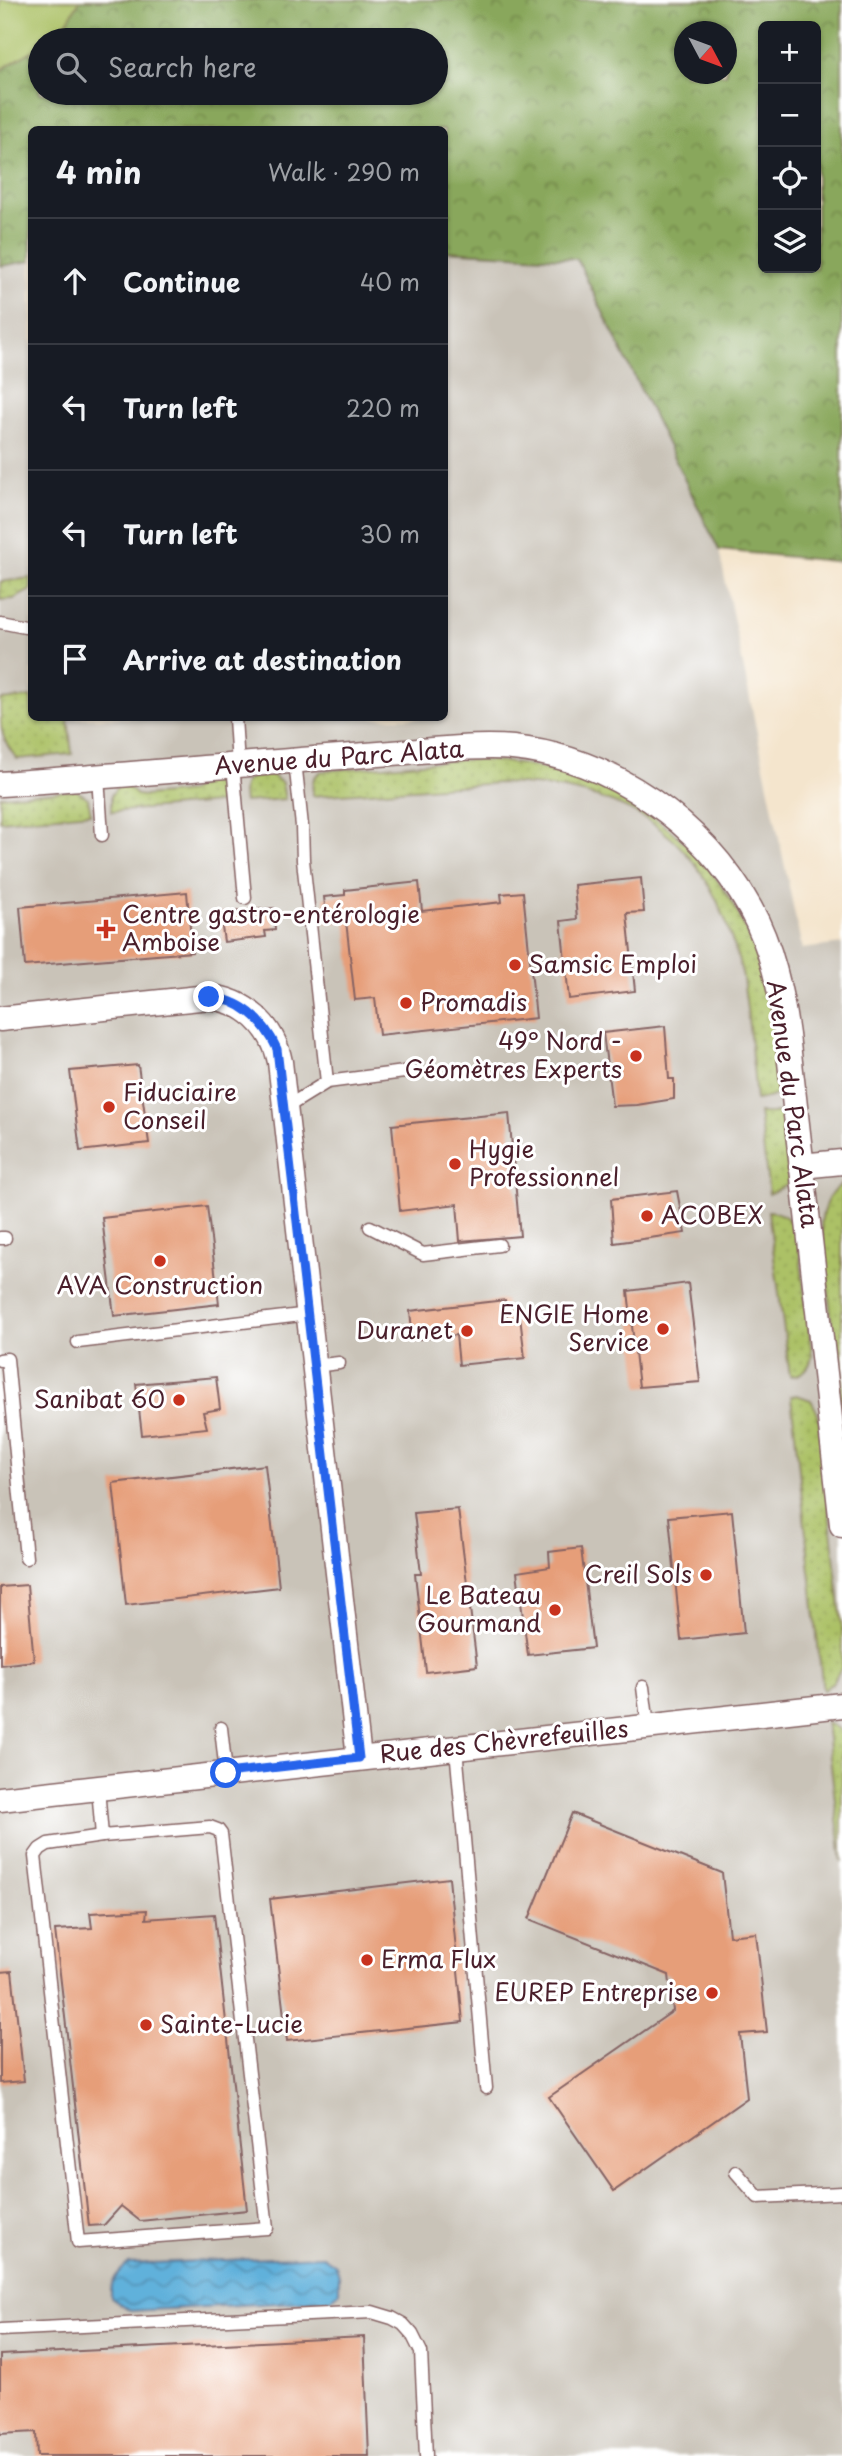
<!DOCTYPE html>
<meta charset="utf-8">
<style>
body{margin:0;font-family:"Playpen Sans",sans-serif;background:#20242c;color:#f1f3f6}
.controls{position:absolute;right:21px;top:21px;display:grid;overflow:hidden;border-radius:10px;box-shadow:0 2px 5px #0004}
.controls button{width:63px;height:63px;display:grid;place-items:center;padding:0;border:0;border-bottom:2px solid #363941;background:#171b24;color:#f1f3f6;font:35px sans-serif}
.compass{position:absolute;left:674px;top:21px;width:63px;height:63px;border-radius:50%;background:#171b24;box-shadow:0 2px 5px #0004;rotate:131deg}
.stop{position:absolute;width:21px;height:21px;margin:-16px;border:5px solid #2563eb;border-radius:50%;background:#fff}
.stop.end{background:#2563eb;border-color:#fff;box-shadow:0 2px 7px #0008}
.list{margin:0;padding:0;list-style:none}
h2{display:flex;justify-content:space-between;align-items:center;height:91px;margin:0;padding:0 28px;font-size:30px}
h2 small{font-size:23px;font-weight:400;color:#9ea1a6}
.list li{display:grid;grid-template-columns:46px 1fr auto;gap:21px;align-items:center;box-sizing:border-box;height:126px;padding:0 28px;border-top:2px solid #363941}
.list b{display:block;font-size:26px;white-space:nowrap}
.list em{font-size:23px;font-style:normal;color:#9ea1a6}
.icon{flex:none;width:38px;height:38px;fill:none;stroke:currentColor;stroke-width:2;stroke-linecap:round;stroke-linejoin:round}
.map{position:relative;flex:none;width:842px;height:2456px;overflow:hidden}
.search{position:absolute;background:#171b24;box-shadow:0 2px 5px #0004;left:28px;top:28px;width:420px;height:77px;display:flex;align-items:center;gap:18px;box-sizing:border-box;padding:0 24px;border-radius:38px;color:#9ea1a6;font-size:26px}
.panel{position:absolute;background:#171b24;box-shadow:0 2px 5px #0004;left:28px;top:126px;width:420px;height:595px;border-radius:10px}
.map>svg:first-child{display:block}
</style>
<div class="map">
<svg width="842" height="2456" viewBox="0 0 842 2456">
<defs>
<pattern id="grass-dots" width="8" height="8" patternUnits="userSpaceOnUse" patternTransform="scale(1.75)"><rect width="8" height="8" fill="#acc166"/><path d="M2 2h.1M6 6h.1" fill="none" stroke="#96a559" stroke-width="1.8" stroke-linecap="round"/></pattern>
<pattern id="forest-crowns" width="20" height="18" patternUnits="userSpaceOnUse" patternTransform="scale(1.75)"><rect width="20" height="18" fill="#89a75b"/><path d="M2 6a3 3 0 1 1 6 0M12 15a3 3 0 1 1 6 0" fill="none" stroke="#72874b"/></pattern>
<pattern id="water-waves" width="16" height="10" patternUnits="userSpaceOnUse" patternTransform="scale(1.75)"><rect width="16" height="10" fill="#61b1db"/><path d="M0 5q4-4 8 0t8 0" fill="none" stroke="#528fb2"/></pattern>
</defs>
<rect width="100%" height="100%" fill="#fff"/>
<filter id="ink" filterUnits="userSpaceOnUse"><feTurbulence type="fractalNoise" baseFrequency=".0143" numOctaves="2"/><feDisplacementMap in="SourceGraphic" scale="14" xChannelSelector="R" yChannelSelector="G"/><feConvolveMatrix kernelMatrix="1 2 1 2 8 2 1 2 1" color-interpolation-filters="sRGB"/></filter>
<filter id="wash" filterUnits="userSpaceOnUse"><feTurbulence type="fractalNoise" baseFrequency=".00686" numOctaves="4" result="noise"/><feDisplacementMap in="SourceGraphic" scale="28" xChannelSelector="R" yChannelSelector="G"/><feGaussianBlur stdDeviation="1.57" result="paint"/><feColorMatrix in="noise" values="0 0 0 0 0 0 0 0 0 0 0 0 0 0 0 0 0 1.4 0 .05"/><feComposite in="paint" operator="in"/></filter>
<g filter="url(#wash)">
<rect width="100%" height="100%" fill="#f4e5cd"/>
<polygon fill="#c9c3b8" points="445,251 577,259 719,550 802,949 842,944 842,2456 0,2456 0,266 31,261 32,718 444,718"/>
<g fill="url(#grass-dots)" stroke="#7b7048" stroke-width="2">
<polygon points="31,578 31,590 14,599 0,600 0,582"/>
<path d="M31,697L32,718H68L72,754L17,759C0,738 0,727 0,700Z"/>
<path d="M459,760C582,758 700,819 749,937C770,985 775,1035 782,1086C776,1098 768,1098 756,1100C752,1058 749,1015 742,973C739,961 735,949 731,937C696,823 612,785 499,783L313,796C312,785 311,777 322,771Z"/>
<path d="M272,775L282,783L285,799L244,802C240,777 249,776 272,775Z"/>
<path d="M210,779C224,782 227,789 228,802L111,812V795L118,786L126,785L137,795L145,796L189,792Z"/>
<polygon points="76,790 88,798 91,813 0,821 0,796"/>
<polygon points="759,1113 778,1113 784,1116 791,1172 787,1184 769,1194"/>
<path d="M842,1184V1419L821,1222C825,1204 827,1195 842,1184Z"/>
<path d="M768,1211C781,1212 790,1218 797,1229L812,1356C810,1368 802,1375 790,1376Z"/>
<polygon points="797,1395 811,1400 818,1413 842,1626 842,1667 832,1683 823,1691 791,1396"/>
<polygon points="826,1722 842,1731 842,1862"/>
</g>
<path fill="url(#forest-crowns)" stroke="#6a6343" stroke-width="2" fill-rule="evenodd" d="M80,0H842V562L719,550L577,259L445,251L444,130H32L31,261L0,266V70L40,46V93H436V40H49L57,36ZM763,26H816V268H763ZM684,32H726V74H684Z"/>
<path fill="#acc166" stroke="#7b7048" stroke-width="2" d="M0,0H80C70,16 61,40 40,40V46L0,70Z"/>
<path fill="url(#water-waves)" stroke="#566883" stroke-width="2" d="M323,2256L336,2265L339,2276V2292L330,2300L130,2311L111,2298C110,2282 116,2274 128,2264Z"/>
<g id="blocks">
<g fill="#e69e79">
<polygon points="641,878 644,912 627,913 635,991 569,999 561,921 577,919 574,885"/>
<polygon points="419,882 422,911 502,902 501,894 523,892 536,1018 379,1035 375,998 355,1000 346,921 327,923 324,897 345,895 345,890"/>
<polygon points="187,892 192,952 25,966 20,907"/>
<polygon points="274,908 275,930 265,931 266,937 224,942 220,913"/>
<polygon points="665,1026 669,1079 674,1079 674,1099 637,1105 612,1106 603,1033"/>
<polygon points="138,1065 149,1143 80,1151 70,1071"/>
<polygon points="509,1113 520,1236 460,1241 457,1204 400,1211 392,1125"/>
<polygon points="677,1191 685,1233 614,1243 611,1199"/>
<polygon points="207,1206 219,1304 114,1316 102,1218"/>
<polygon points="688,1283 700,1382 639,1387 628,1291"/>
<polygon points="505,1300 507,1318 520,1317 525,1358 459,1365 456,1335 413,1340 410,1311"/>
<polygon points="216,1377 220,1409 203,1412 207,1428 142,1435 136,1384"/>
<polygon points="265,1465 279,1587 126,1605 113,1483"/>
<polygon points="458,1509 477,1666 426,1672 415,1574 421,1574 414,1513"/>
<polygon points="732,1511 744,1633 681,1640 669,1517"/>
<polygon points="581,1548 593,1648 528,1655 517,1572 550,1567 549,1552"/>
<polygon points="27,1585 34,1661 0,1665 0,1587"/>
<polygon points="572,1813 722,1873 729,1936 756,1933 767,2032 740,2034 747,2098 614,2191 549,2097 673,2011 669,1975 529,1919"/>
<polygon points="449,1878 463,2022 287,2041 270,1899"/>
<polygon points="147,1910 146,1919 214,1914 247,2210 140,2221 121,2206 104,2225 89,2226 55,1930 92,1928 90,1913"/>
<polygon points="12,1971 24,2081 0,2083 0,1972"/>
<polygon points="364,2337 369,2456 37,2456 36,2432 0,2434 0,2355"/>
</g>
</g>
</g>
<g filter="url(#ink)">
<use href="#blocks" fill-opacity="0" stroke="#866464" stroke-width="2"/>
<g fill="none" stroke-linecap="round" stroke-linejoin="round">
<defs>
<g id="lane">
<polyline points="0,622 25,627"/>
<polyline points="235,718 238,765"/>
<polyline points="233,765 245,898"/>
<polyline points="98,777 102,835"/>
<polyline points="327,1082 412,1071"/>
<polyline points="285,1108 327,1082 303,860 302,826 295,761"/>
<polyline points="370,1227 423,1254 499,1245"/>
<polyline points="0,1238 5,1238"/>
<polyline points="78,1342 309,1314"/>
<polyline points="0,1360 7,1359 26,1558"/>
<polyline points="314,1366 339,1363"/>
<polyline points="643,1687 648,1726"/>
<polyline points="221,1728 226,1773"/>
<polyline points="456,1748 486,2088"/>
<polyline points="98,1788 102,1836"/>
<polygon points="210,1827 218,1830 221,1834 267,2228 78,2242 35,1856 40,1849 48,1844 102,1836"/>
<polyline points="736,2172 758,2197 842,2193"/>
<polyline points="0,2330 372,2312 392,2318 403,2324 412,2334 421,2352 426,2456"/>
</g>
<g id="street">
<path d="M0,784C101,777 201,768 301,760C340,757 379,754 418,751C449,749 481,745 513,748C611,758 703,823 750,908C772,947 781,992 787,1035L842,1525"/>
<path d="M0,1019L209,997C245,1000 273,1026 280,1062L359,1758"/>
<polyline points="801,1166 842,1162"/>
<polyline points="0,1799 842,1705"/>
</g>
</defs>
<use href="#lane" stroke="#866464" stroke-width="15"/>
<use href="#street" stroke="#866464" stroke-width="27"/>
<use href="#lane" stroke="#fff" stroke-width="12"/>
<use href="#street" stroke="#fff" stroke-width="24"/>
</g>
</g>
<g fill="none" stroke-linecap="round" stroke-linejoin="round" filter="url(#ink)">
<path stroke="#2563eb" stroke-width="9" d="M209,997C241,999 264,1020 277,1049L359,1758L226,1773"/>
</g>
<g fill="#c8321e" stroke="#fff" stroke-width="2.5">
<path d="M102.5 918.5h7v7h7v7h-7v7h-7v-7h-7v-7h7z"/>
<circle cx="515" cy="965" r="7"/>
<circle cx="406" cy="1003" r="7"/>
<circle cx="636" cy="1056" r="7"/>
<circle cx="109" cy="1107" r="7"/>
<circle cx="455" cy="1164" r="7"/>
<circle cx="647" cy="1216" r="7"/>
<circle cx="160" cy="1261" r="7"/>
<circle cx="663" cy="1329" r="7"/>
<circle cx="467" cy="1331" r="7"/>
<circle cx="179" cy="1400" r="7"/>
<circle cx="706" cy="1575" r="7"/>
<circle cx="555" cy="1610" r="7"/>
<circle cx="367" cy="1960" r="7"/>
<circle cx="712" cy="1993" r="7"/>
<circle cx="146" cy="2025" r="7"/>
</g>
<g text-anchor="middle" stroke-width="6" stroke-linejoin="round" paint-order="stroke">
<g font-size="24" fill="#4a1f2b" stroke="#fff">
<text transform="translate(339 758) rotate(-4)" y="8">Avenue du Parc Alata</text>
<text transform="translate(792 1104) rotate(82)" y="8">Avenue du Parc Alata</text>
<text transform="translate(504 1742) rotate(-6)" y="8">Rue des Chèvrefeuilles</text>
</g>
<g font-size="24" fill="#4a1f2b" stroke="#fff" text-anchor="start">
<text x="122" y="923">Centre gastro-entérologie<tspan x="122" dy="28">Amboise</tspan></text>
<text x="529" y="973">Samsic Emploi</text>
<text x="420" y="1011">Promadis</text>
<text x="622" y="1050" text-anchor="end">49° Nord -<tspan x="622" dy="28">Géomètres Experts</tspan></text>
<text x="123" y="1101">Fiduciaire<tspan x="123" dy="28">Conseil</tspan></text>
<text x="469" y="1158">Hygie<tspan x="469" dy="28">Professionnel</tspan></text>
<text x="661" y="1224">ACOBEX</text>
<text x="160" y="1294" text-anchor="middle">AVA Construction</text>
<text x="649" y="1323" text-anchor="end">ENGIE Home<tspan x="649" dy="28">Service</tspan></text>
<text x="453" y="1339" text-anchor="end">Duranet</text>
<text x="165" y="1408" text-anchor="end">Sanibat 60</text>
<text x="692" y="1583" text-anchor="end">Creil Sols</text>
<text x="541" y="1604" text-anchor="end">Le Bateau<tspan x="541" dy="28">Gourmand</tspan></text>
<text x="381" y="1968">Erma Flux</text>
<text x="698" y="2001" text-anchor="end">EUREP Entreprise</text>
<text x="160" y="2033">Sainte-Lucie</text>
</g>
</g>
</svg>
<div class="controls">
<button>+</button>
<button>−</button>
<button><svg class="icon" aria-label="locate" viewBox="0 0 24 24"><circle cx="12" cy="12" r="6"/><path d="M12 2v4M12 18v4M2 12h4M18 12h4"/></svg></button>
<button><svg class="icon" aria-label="layers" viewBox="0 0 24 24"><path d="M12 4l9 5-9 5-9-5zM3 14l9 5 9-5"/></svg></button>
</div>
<svg class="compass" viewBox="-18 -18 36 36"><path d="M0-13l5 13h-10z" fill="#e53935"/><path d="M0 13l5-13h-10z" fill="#9ea1a6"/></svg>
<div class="stop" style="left:226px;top:1773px"></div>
<div class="stop end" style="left:209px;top:997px"></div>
<div class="search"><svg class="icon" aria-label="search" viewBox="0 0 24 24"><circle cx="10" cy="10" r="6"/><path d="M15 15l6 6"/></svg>Search here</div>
<section class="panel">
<h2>4 min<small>Walk · 290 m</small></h2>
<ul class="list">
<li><svg class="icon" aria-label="ahead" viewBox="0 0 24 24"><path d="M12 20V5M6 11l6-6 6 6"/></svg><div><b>Continue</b></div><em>40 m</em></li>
<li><svg class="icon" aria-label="left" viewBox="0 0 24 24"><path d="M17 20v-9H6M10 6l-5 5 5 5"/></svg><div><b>Turn left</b></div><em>220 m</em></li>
<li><svg class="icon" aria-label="left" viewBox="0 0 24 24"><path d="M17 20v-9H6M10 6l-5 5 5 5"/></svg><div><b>Turn left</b></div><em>30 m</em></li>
<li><svg class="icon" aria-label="arrive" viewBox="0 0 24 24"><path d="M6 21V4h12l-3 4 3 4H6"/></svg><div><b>Arrive at destination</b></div></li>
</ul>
</section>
</div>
